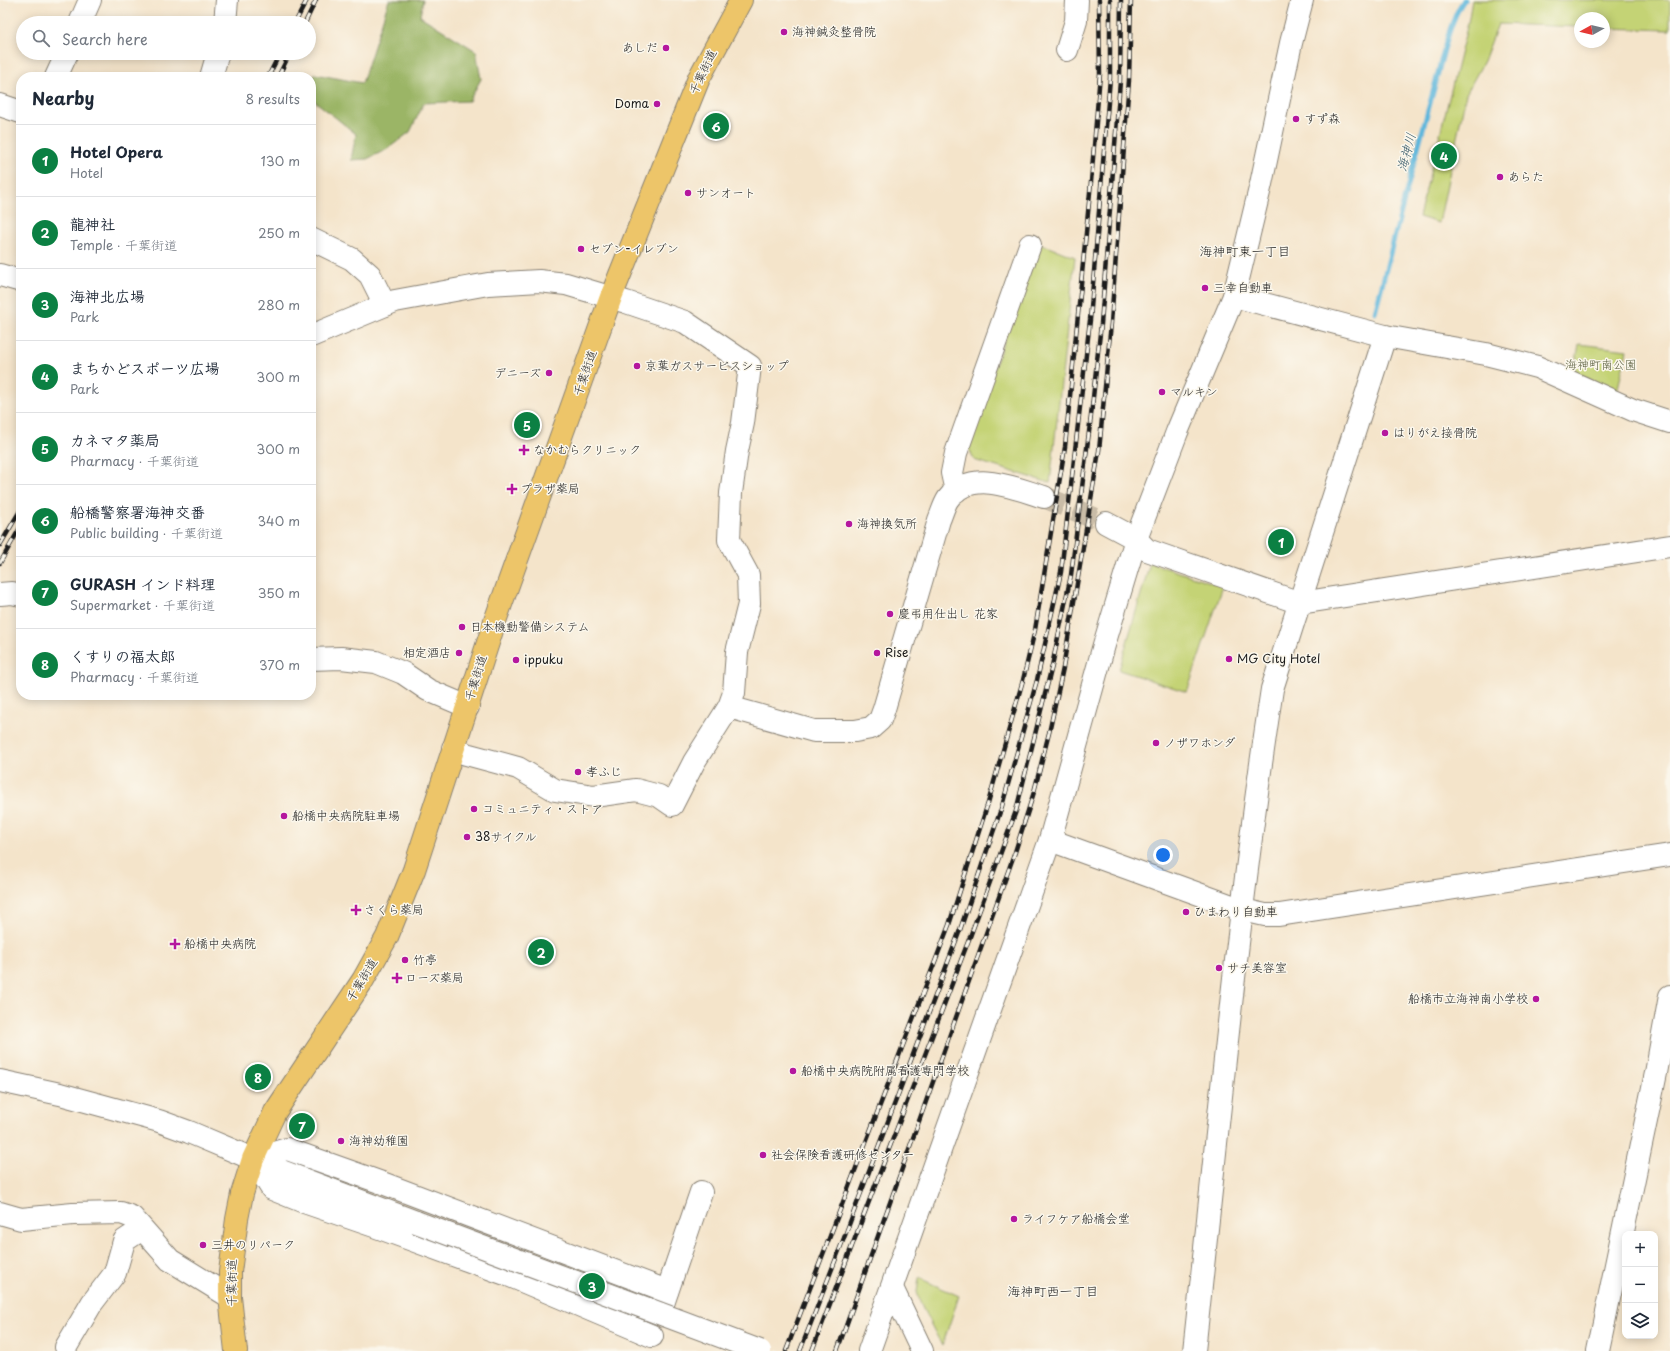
<!DOCTYPE html>
<meta charset="utf-8">
<style>
body{margin:0;font-family:"Playpen Sans","Klee One",sans-serif;background:#f6f6f7;color:#1f2937}
.controls{position:absolute;right:12px;bottom:12px;display:grid;overflow:hidden;border-radius:8px;box-shadow:0 2px 10px #0003}
.controls button{width:36px;height:36px;display:grid;place-items:center;padding:0;border:0;border-bottom:1px solid #e0e1e3;background:#fff;color:#1f2937;font:20px sans-serif}
.compass{position:absolute;left:1574px;top:12px;width:36px;height:36px;border-radius:50%;background:#fff;box-shadow:0 2px 10px #0003;rotate:262deg}
.you{position:absolute;left:1163px;top:855px;width:14px;height:14px;margin:-10px;border:3px solid #fff;border-radius:50%;background:#1a73e8;box-shadow:0 0 0 6px #1a73e833}
.badge{display:grid;place-items:center;width:26px;height:26px;border-radius:50%;background:#0b8043;color:#fff;font-size:13px;font-weight:700}
.pin{position:absolute;translate:-50% -50%;border:2px solid #fff;box-shadow:0 1px 4px #0006}
.list{margin:0;padding:0;list-style:none}
h2{display:flex;justify-content:space-between;align-items:center;height:52px;margin:0;padding:0 16px;font-size:17px}
h2 small{font-size:13px;font-weight:400;color:#747a83}
.list li{display:grid;grid-template-columns:26px 1fr auto;gap:12px;align-items:center;box-sizing:border-box;height:72px;padding:0 16px;border-top:1px solid #e0e1e3}
.list b{display:block;font-size:15px;white-space:nowrap}
.list p{margin:0;font-size:13px;white-space:nowrap;color:#747a83}
.list em{font-size:13px;font-style:normal;color:#747a83}
.icon{flex:none;width:22px;height:22px;fill:none;stroke:currentColor;stroke-width:2;stroke-linecap:round;stroke-linejoin:round}
.map{position:relative;flex:none;width:1670px;height:1351px;overflow:hidden}
.search{position:absolute;background:#fff;box-shadow:0 2px 10px #0003;left:16px;top:16px;width:300px;height:44px;display:flex;align-items:center;gap:10px;box-sizing:border-box;padding:0 14px;border-radius:22px;color:#747a83;font-size:15px}
.panel{position:absolute;background:#fff;box-shadow:0 2px 10px #0003;left:16px;top:72px;width:300px;height:628px;border-radius:16px}
.map>svg:first-child{display:block}
</style>
<div class="map">
<svg width="1670" height="1351" viewBox="0 0 1670 1351">
<rect width="100%" height="100%" fill="#fbf7ec"/>
<filter id="ink" filterUnits="userSpaceOnUse"><feTurbulence type="fractalNoise" baseFrequency=".025" numOctaves="2"/><feDisplacementMap in="SourceGraphic" scale="8" xChannelSelector="R" yChannelSelector="G"/><feConvolveMatrix kernelMatrix="1 2 1 2 8 2 1 2 1" color-interpolation-filters="sRGB"/></filter>
<filter id="wash" filterUnits="userSpaceOnUse"><feTurbulence type="fractalNoise" baseFrequency=".012" numOctaves="4" result="noise"/><feDisplacementMap in="SourceGraphic" scale="16" xChannelSelector="R" yChannelSelector="G"/><feGaussianBlur stdDeviation="0.9" result="paint"/><feColorMatrix in="noise" values="0 0 0 0 0 0 0 0 0 0 0 0 0 0 0 0 0 1.4 0 .05"/><feComposite in="paint" operator="in"/></filter>
<g filter="url(#wash)">
<rect width="100%" height="100%" fill="#f4e4ca"/>
<g fill="#c4d375" stroke="#707848">
<polygon points="1472,0 1670,0 1670,30 1604,28 1604,18 1580,18 1580,27 1498,24 1484,61 1466,94 1439,223 1419,217 1468,23"/>
<polygon points="1039,243 1075,257 1050,483 974,460 967,444"/>
<polygon points="1579,344 1627,350 1617,392 1574,372"/>
<polygon points="1150,563 1223,586 1187,692 1119,670"/>
<polygon points="919,1278 959,1296 942,1346 922,1307 917,1292"/>
</g>
<polygon fill="#9bb566" stroke="#5c6841" points="389,0 423,0 420,16 476,51 481,79 469,101 424,103 410,132 386,150 367,159 351,160 356,134 311,98 311,84 315,74 362,83"/>
<g fill="none" stroke-linecap="round" stroke-linejoin="round">
<path stroke="#5fb7dc" stroke-width="5" d="M1375,312C1394,238 1413,165 1433,92C1440,67 1449,20 1464,0"/>
</g>
</g>
<g filter="url(#ink)">
<g fill="none" stroke-linecap="round" stroke-linejoin="round">
<polyline stroke="#c9bca7" stroke-width="22" stroke-dasharray="22 11" stroke-linecap="butt" points="1044,497 1106,523"/>
<defs>
<g id="minor">
<polyline points="80,23 90,0"/>
<polyline points="225,23 227,0"/>
<polyline points="1067,50 1076,21 1077,0"/>
<polyline points="56,77 67,53"/>
<polyline points="211,77 218,53"/>
<polyline points="0,105 21,112"/>
<polyline points="311,239 352,259 370,275 385,305"/>
<polyline points="0,275 21,281"/>
<polyline points="1234,296 1385,336 1486,354 1537,367 1633,410 1670,422"/>
<polyline points="311,336 395,301 488,284 539,281 566,284 626,302 685,322 750,366 743,423 737,451 731,493 729,540 748,575 749,604 737,652 734,693 729,707"/>
<polyline points="956,491 952,473 956,453 1030,245"/>
<polyline points="1106,523 1136,539 1147,550 1300,603 1670,546"/>
<polyline points="0,594 12,593 21,595"/>
<polyline points="311,659 341,658 376,662 403,673 428,690 468,707"/>
<path d="M453,748L466,754L518,768L555,790L594,796L636,790L659,796L672,805L694,762L729,707L814,731H855L871,728L880,720L884,709L939,520C942,513 944,505 948,499C971,468 1014,488 1044,497"/>
<polyline points="1050,840 1243,910 1265,915 1279,915 1670,855"/>
<polyline points="0,1081 60,1094 159,1121 189,1132 279,1170 416,1222"/>
<polyline points="253,1159 272,1189 304,1202 374,1226 508,1275 652,1336"/>
<polyline points="253,1159 287,1149 385,1184 667,1291"/>
<polyline points="0,1213 21,1219 73,1214 121,1213 132,1217 170,1260 230,1297"/>
<polyline points="892,1288 922,1351"/>
<polyline points="663,1304 701,1192"/>
<polyline points="66,1347 92,1303 115,1273 124,1241 142,1229"/>
<polyline points="869,1351 1050,840 1104,645 1136,539 1177,432 1234,296 1261,184 1291,43 1302,0"/>
<path d="M1194,1351C1218,1131 1238,909 1272,689L1385,336"/>
<polyline points="1598,1351 1656,1073 1670,996"/>
</g>
<polyline id="highway" points="236,1351 230,1297 230,1272 237,1219 242,1194 253,1159 275,1112 363,980 387,937 414,870 495,621 611,297 699,78 741,0"/>
</defs>
<use href="#minor" stroke="#888073" stroke-width="24"/>
<use href="#highway" stroke="#888073" stroke-width="24"/>
<use href="#minor" stroke="#fff" stroke-width="22"/>
<use href="#highway" stroke="#edc569" stroke-width="22"/>
<defs>
<g id="rail">
<polyline points="295,23 307,0"/>
<polyline points="305,23 316,0"/>
<polyline points="268,77 280,53"/>
<polyline points="278,77 290,53"/>
<polyline points="0,545 21,509"/>
<polyline points="0,563 21,526"/>
<polyline points="786,1351 949,925 988,803 1023,680 1035,630 1065,447 1091,182 1100,74 1099,0"/>
<polyline points="800,1351 844,1238 960,930 1002,806 1037,680 1061,572 1090,320 1110,78 1110,0"/>
<polyline points="812,1351 971,934 1016,811 1052,666 1071,575 1091,416 1101,324 1120,81 1121,0"/>
<polyline points="837,1351 1015,852 1034,792 1049,733 1063,668 1099,451 1111,323 1129,80 1131,0"/>
</g>
</defs>
<use href="#rail" stroke="#1c1c1c" stroke-width="4.5"/>
<use href="#rail" stroke="#fbf7ec" stroke-width="3" stroke-dasharray="9" stroke-linecap="butt"/>
<defs>
<polyline id="minor-bridge" points="416,1222 760,1351"/>
</defs>
<use href="#minor-bridge" stroke="#888073" stroke-width="24" stroke-linecap="butt"/>
<use href="#minor-bridge" stroke="#fff" stroke-width="22"/>
</g>
</g>
<g fill="#b5179e" stroke="#fbf7ec" stroke-width="1.5">
<circle cx="784" cy="32" r="4"/>
<circle cx="666" cy="48" r="4"/>
<circle cx="657" cy="104" r="4"/>
<circle cx="1296" cy="119" r="4"/>
<circle cx="1500" cy="177" r="4"/>
<circle cx="688" cy="193" r="4"/>
<circle cx="581" cy="249" r="4"/>
<circle cx="1205" cy="288" r="4"/>
<circle cx="637" cy="366" r="4"/>
<circle cx="549" cy="373" r="4"/>
<circle cx="1162" cy="392" r="4"/>
<circle cx="1385" cy="433" r="4"/>
<path d="M522 444h4v4h4v4h-4v4h-4v-4h-4v-4h4z"/>
<path d="M510 483h4v4h4v4h-4v4h-4v-4h-4v-4h4z"/>
<circle cx="849" cy="524" r="4"/>
<circle cx="890" cy="614" r="4"/>
<circle cx="462" cy="627" r="4"/>
<circle cx="459" cy="653" r="4"/>
<circle cx="877" cy="653" r="4"/>
<circle cx="1229" cy="659" r="4"/>
<circle cx="516" cy="660" r="4"/>
<circle cx="1156" cy="743" r="4"/>
<circle cx="578" cy="772" r="4"/>
<circle cx="474" cy="809" r="4"/>
<circle cx="284" cy="816" r="4"/>
<circle cx="467" cy="837" r="4"/>
<path d="M354 904h4v4h4v4h-4v4h-4v-4h-4v-4h4z"/>
<circle cx="1186" cy="912" r="4"/>
<path d="M173 938h4v4h4v4h-4v4h-4v-4h-4v-4h4z"/>
<circle cx="405" cy="960" r="4"/>
<circle cx="1219" cy="968" r="4"/>
<path d="M395 972h4v4h4v4h-4v4h-4v-4h-4v-4h4z"/>
<circle cx="1536" cy="999" r="4"/>
<circle cx="793" cy="1071" r="4"/>
<circle cx="341" cy="1141" r="4"/>
<circle cx="763" cy="1155" r="4"/>
<circle cx="1014" cy="1219" r="4"/>
<circle cx="203" cy="1245" r="4"/>
</g>
<g text-anchor="middle" stroke-width="3" stroke-linejoin="round" paint-order="stroke">
<g font-size="12" fill="#1c1c1c" stroke="#fbf7ec" text-anchor="start">
<text x="792" y="36">海神鍼灸整骨院</text>
<text x="658" y="52" text-anchor="end">あしだ</text>
<text x="649" y="108" text-anchor="end">Doma</text>
<text x="1304" y="123">すず森</text>
<text x="1508" y="181">あらた</text>
<text x="696" y="197">サンオート</text>
<text x="589" y="253">セブン-イレブン</text>
<text x="1213" y="292">三幸自動車</text>
<text x="645" y="370">京葉ガスサービスショップ</text>
<text x="541" y="377" text-anchor="end">デニーズ</text>
<text x="1170" y="396">マルキン</text>
<text x="1393" y="437">はりがえ接骨院</text>
<text x="533" y="454">なかむらクリニック</text>
<text x="520" y="493">プラザ薬局</text>
<text x="857" y="528">海神換気所</text>
<text x="898" y="618">慶弔用仕出し 花家</text>
<text x="470" y="631">日本機動警備システム</text>
<text x="451" y="657" text-anchor="end">相定酒店</text>
<text x="885" y="657">Rise</text>
<text x="1237" y="663">MG City Hotel</text>
<text x="524" y="664">ippuku</text>
<text x="1164" y="747">ノザワホンダ</text>
<text x="586" y="776">孝ふじ</text>
<text x="482" y="813">コミュニティ・ストア</text>
<text x="292" y="820">船橋中央病院駐車場</text>
<text x="475" y="841">38サイクル</text>
<text x="364" y="914">さくら薬局</text>
<text x="1194" y="916">ひまわり自動車</text>
<text x="184" y="948">船橋中央病院</text>
<text x="413" y="964">竹亭</text>
<text x="1227" y="972">サチ美容室</text>
<text x="405" y="982">ローズ薬局</text>
<text x="1528" y="1003" text-anchor="end">船橋市立海神南小学校</text>
<text x="801" y="1075">船橋中央病院附属看護専門学校</text>
<text x="349" y="1145">海神幼稚園</text>
<text x="771" y="1159">社会保険看護研修センター</text>
<text x="1022" y="1223">ライフケア船橋会堂</text>
<text x="211" y="1249">三井のリパーク</text>
</g>
<g font-size="12" fill="#1c1c1c" stroke="#fbf7ec">
<text transform="translate(703 72) rotate(-65)" y="4">千葉街道</text>
<text transform="translate(585 373) rotate(-71)" y="4">千葉街道</text>
<text transform="translate(476 678) rotate(-73)" y="4">千葉街道</text>
<text transform="translate(362 980) rotate(-59)" y="4">千葉街道</text>
<text transform="translate(232 1283) rotate(-90)" y="4">千葉街道</text>
</g>
<g font-size="12" fill="#575c3b" stroke="#fbf7ec">
<text x="1601" y="369">海神町南公園</text>
</g>
<g font-size="13" font-style="italic" fill="#375a69" stroke="#fbf7ec">
<text transform="translate(1406 152) rotate(-75)" y="5">海神川</text>
</g>
<g font-size="13" fill="#1c1c1c" stroke="#fbf7ec">
<text x="1245" y="256">海神町東一丁目</text>
<text x="1053" y="1296">海神町西一丁目</text>
</g>
</g>
</svg>
<div class="controls">
<button>+</button>
<button>−</button>
<button><svg class="icon" aria-label="layers" viewBox="0 0 24 24"><path d="M12 4l9 5-9 5-9-5zM3 14l9 5 9-5"/></svg></button>
</div>
<svg class="compass" viewBox="-18 -18 36 36"><path d="M0-13l5 13h-10z" fill="#e53935"/><path d="M0 13l5-13h-10z" fill="#747a83"/></svg>
<div class="you"></div>
<div class="pin badge" style="left:1281px;top:542px">1</div>
<div class="pin badge" style="left:541px;top:952px">2</div>
<div class="pin badge" style="left:592px;top:1286px">3</div>
<div class="pin badge" style="left:1444px;top:156px">4</div>
<div class="pin badge" style="left:527px;top:425px">5</div>
<div class="pin badge" style="left:716px;top:126px">6</div>
<div class="pin badge" style="left:302px;top:1126px">7</div>
<div class="pin badge" style="left:258px;top:1077px">8</div>
<div class="search"><svg class="icon" aria-label="search" viewBox="0 0 24 24"><circle cx="10" cy="10" r="6"/><path d="M15 15l6 6"/></svg>Search here</div>
<section class="panel">
<h2>Nearby<small>8 results</small></h2>
<ul class="list">
<li><span class="badge">1</span><div><b>Hotel Opera</b><p>Hotel</p></div><em>130 m</em></li>
<li><span class="badge">2</span><div><b>龍神社</b><p>Temple · 千葉街道</p></div><em>250 m</em></li>
<li><span class="badge">3</span><div><b>海神北広場</b><p>Park</p></div><em>280 m</em></li>
<li><span class="badge">4</span><div><b>まちかどスポーツ広場</b><p>Park</p></div><em>300 m</em></li>
<li><span class="badge">5</span><div><b>カネマタ薬局</b><p>Pharmacy · 千葉街道</p></div><em>300 m</em></li>
<li><span class="badge">6</span><div><b>船橋警察署海神交番</b><p>Public building · 千葉街道</p></div><em>340 m</em></li>
<li><span class="badge">7</span><div><b>GURASH インド料理</b><p>Supermarket · 千葉街道</p></div><em>350 m</em></li>
<li><span class="badge">8</span><div><b>くすりの福太郎</b><p>Pharmacy · 千葉街道</p></div><em>370 m</em></li>
</ul>
</section>
</div>
